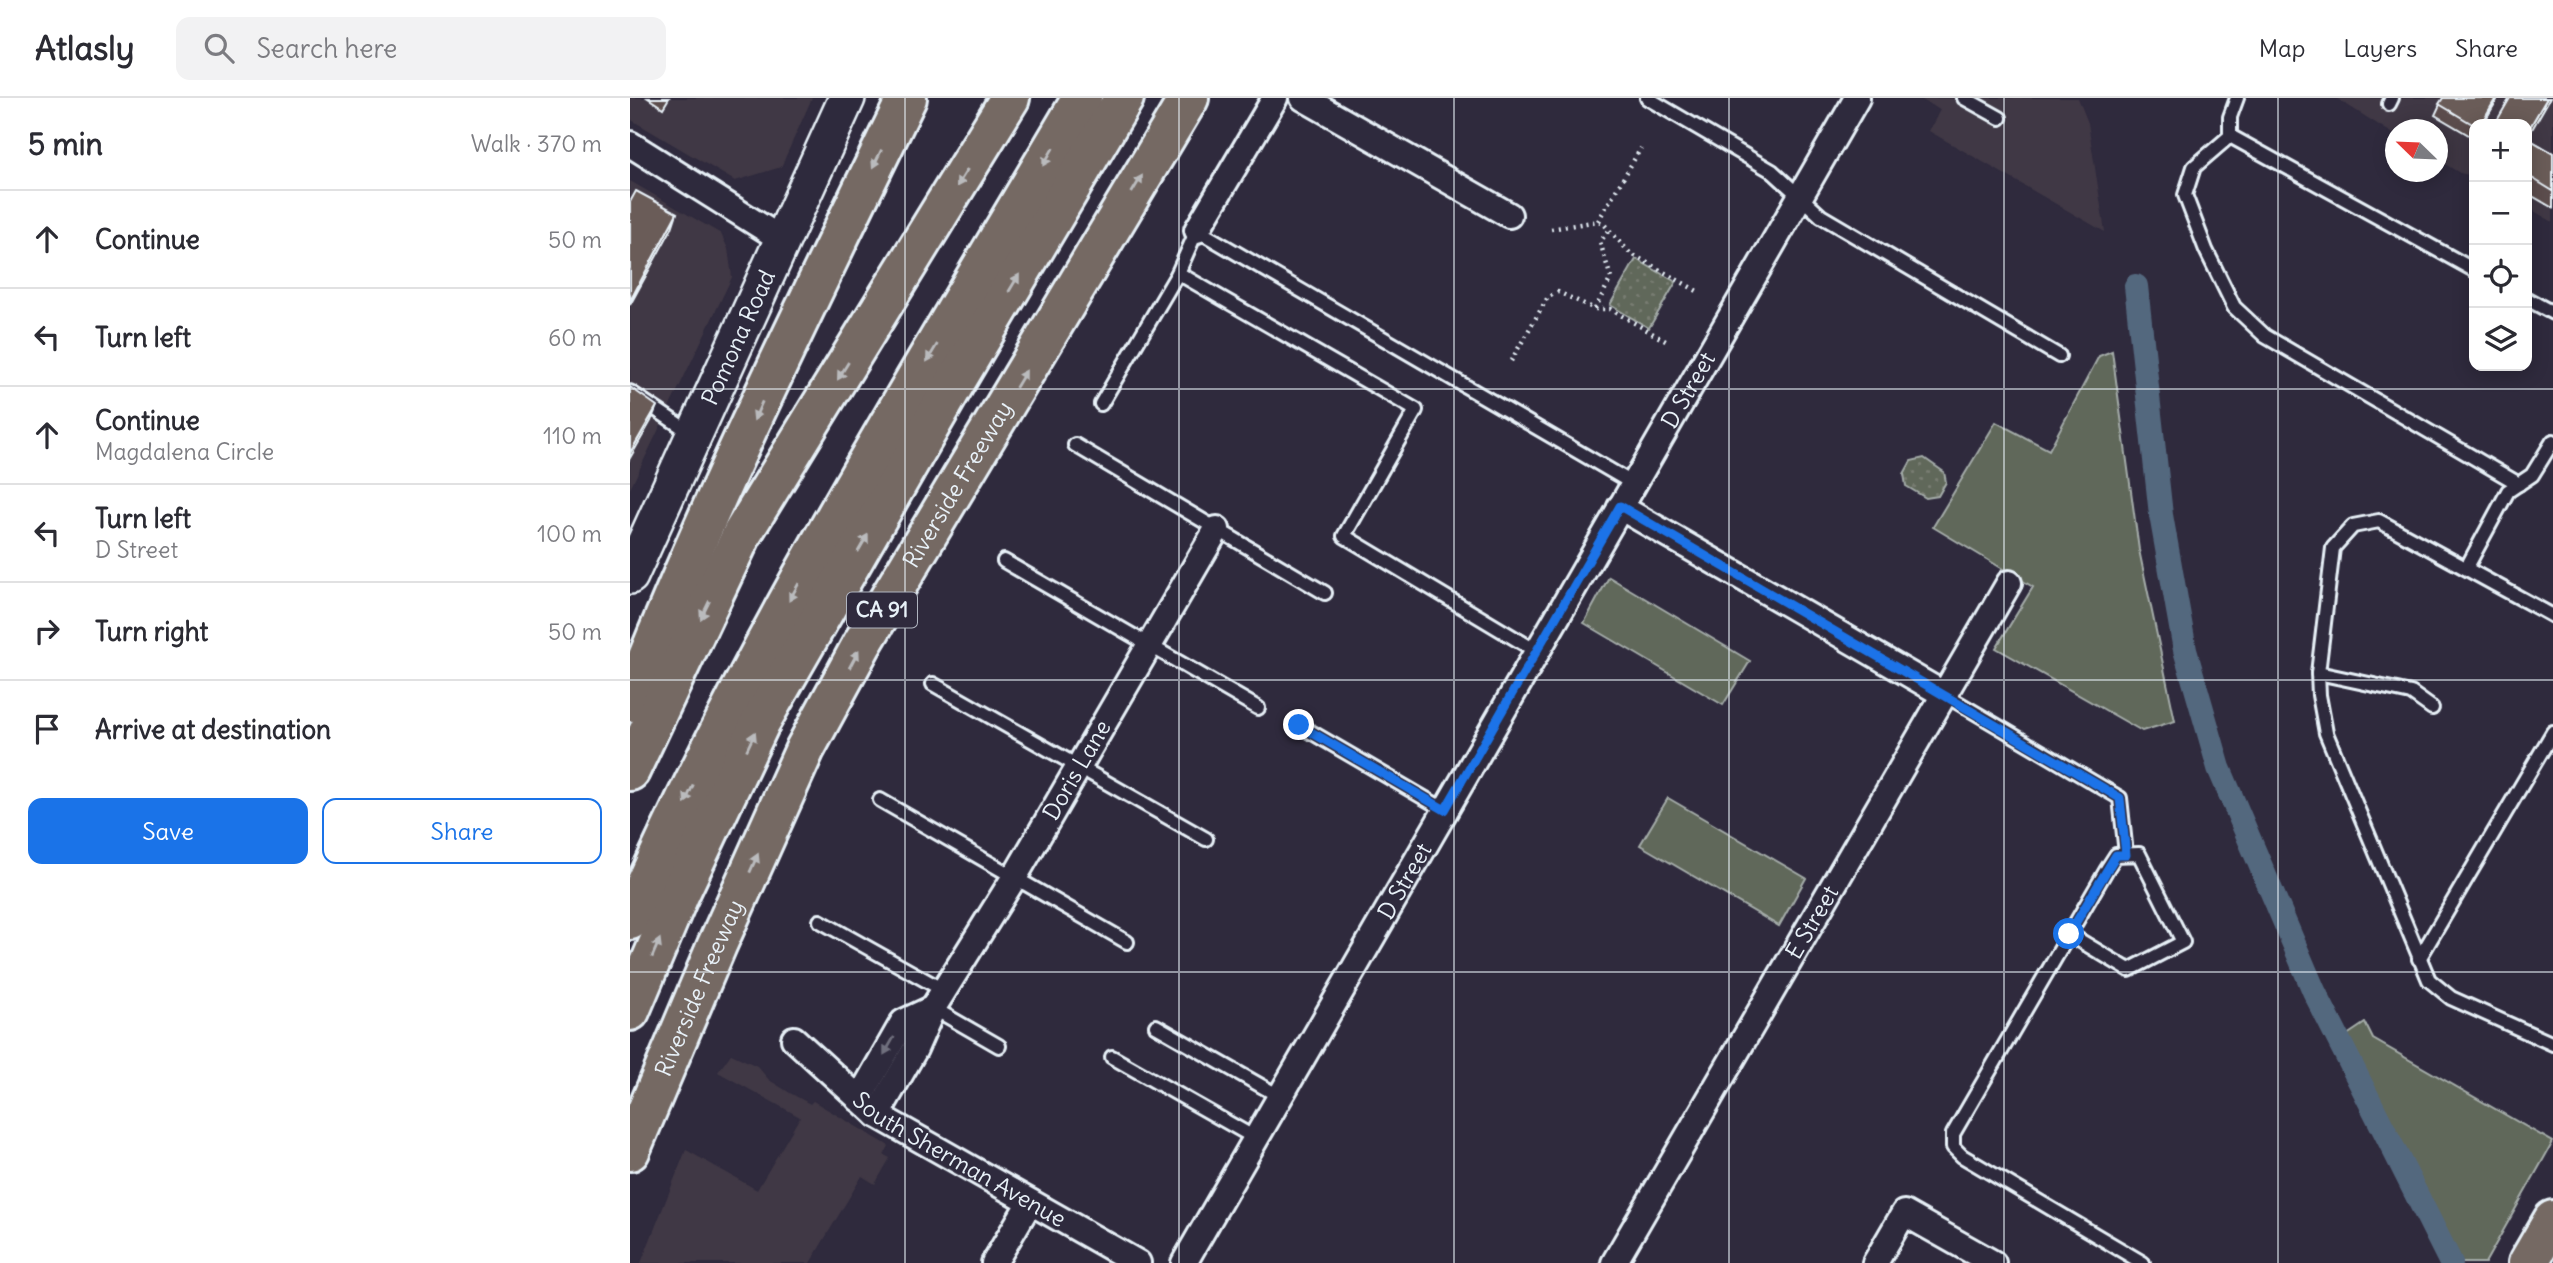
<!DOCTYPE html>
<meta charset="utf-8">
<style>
body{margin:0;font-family:Delius,sans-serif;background:#f2f2f3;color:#2b2b33}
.controls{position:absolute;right:21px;top:21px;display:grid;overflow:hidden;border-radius:14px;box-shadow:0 4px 18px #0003}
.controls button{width:63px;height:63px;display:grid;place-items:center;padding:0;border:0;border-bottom:2px solid #e1e1e2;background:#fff;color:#2b2b33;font:35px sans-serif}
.compass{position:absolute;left:1755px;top:21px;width:63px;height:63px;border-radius:50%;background:#fff;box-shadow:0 4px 18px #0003;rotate:293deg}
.stop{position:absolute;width:21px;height:21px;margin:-16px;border:5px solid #1a73e8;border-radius:50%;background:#fff}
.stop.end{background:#1a73e8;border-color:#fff;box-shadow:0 2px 7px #0008}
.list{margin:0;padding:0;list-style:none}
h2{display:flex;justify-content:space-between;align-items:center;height:91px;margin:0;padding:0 28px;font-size:30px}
h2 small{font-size:23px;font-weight:400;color:#7c7c81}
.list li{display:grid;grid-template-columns:46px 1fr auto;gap:21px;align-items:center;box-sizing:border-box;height:98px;padding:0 28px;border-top:2px solid #e1e1e2}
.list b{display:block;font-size:26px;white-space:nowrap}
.list p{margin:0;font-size:23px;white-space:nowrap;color:#7c7c81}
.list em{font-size:23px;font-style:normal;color:#7c7c81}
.actions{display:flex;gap:14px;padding:21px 28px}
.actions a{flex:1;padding:16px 0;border:2px solid #1a73e8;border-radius:14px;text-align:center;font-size:24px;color:#1a73e8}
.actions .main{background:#1a73e8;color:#fff}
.icon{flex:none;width:38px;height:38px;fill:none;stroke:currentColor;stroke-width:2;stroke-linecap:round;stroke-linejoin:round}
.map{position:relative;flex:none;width:1923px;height:1165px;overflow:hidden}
header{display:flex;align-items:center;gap:42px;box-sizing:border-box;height:98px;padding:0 35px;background:#fff;border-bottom:2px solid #e1e1e2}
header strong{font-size:33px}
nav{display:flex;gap:38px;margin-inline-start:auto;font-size:24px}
.search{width:490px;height:63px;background:#f2f2f3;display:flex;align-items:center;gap:18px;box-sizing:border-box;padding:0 24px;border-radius:14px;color:#7c7c81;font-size:26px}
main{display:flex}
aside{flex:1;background:#fff}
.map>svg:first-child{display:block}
</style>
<header>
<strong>Atlasly</strong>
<div class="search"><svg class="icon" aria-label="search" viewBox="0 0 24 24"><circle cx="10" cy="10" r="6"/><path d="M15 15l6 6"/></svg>Search here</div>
<nav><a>Map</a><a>Layers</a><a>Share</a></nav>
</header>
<main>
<aside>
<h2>5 min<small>Walk · 370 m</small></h2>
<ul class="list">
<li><svg class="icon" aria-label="ahead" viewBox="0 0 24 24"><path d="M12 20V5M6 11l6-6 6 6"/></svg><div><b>Continue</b></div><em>50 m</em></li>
<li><svg class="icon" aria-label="left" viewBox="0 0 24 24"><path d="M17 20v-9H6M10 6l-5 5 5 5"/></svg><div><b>Turn left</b></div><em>60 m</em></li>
<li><svg class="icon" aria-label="ahead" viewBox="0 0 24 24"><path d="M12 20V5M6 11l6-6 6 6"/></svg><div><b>Continue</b><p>Magdalena Circle</p></div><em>110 m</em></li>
<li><svg class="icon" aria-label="left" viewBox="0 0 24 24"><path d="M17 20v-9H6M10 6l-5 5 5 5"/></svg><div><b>Turn left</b><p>D Street</p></div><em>100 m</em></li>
<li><svg class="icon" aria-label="right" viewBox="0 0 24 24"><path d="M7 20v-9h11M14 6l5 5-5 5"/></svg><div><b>Turn right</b></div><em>50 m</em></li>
<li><svg class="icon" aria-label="arrive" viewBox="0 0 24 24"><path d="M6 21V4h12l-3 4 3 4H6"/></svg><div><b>Arrive at destination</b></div></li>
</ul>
<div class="actions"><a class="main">Save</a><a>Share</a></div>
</aside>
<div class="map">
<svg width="1923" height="1165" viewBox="0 0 1923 1165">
<defs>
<pattern id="park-dots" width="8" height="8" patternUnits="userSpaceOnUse" patternTransform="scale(1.75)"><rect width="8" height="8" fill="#61675a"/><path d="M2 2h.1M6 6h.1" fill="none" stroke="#787d72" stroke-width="1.8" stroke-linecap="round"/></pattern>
</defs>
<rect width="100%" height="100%" fill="#2f2a3d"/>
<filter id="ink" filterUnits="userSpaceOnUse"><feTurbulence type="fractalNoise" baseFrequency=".0143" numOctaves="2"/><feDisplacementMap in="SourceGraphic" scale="14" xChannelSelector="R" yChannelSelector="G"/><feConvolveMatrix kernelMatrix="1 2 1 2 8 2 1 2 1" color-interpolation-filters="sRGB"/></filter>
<g filter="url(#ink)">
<g fill="#413945">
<polygon points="0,0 182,0 151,69 105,83 0,21"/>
<polygon points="1289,0 1448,0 1458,25 1475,134 1299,33 1310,12"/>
<polygon points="1706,0 1923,0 1923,124 1897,109 1897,26 1844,26 1844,78 1830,75 1808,62 1808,32 1766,32 1765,37"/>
<polygon points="0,83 91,136 98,151 102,179 0,391"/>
<polygon points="101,956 127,968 139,982 160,995 180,1006 183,1003 259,1048 254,1057 260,1060 245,1086 232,1078 180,1165 11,1165 56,1052 127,1092 170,1019 88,974"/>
</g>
<g fill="#61675a" stroke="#a4aca9" stroke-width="2">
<polygon points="1482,253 1509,452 1545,623 1512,633 1366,550 1403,489 1303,429 1366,324 1419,352 1469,258"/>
<polygon points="979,479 1120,563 1093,607 954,525"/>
<polygon points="1038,700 1176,780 1149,828 1010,747"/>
<polygon points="1735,925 1743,941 1923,1044 1855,1165 1829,1165 1717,937"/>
</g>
<g fill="url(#park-dots)" stroke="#a4aca9" stroke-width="2">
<polygon points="1006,161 1046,184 1019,230 980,207"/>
<polygon points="1294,360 1314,374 1316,384 1308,398 1296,400 1276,388 1274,376 1281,363"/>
</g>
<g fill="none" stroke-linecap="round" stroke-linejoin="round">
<polyline stroke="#53677e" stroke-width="24" points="1506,188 1531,417 1555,552 1589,670 1684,893 1821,1165"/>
<defs>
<g id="lane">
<polyline points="1017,0 1142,73 1191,118 1429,258"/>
<polyline points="1334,0 1370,20"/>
<polyline points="1607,0 1600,19 1600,38 1844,172"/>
<polyline points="1759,6 1762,0"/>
<polyline points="1600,38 1564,69 1555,97 1576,152 1604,209 1635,238 1889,386"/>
<polyline points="548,175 786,312 714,438 906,553"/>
<polyline points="1897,201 1923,215"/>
<polyline points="0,294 61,335"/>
<polyline points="471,306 548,175 567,132 1002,385"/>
<polyline points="445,347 695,495"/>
<polyline points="374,463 628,610"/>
<polyline points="1837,469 1878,393 1902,377 1923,343"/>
<polyline points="1923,518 1749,423 1723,428 1703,450 1688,575 1689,597 1696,635 1799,882 1821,900 1923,946"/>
<polyline points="1688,575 1781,595 1802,610"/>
<polyline points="303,586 576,741"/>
<polyline points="1315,597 1490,700 1496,756"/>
<polyline points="669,627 815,712"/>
<polyline points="250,702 497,844"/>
<polyline points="190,823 313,892"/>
<polyline points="1439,836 1499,872 1553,844 1509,756 1486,757 1477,771 1323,1036 1323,1049 1332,1058 1513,1165"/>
<polyline points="1789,861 1923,634"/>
<polyline points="303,910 369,948"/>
<polyline points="526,928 649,998"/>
<polyline points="482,959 625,1040"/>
</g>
<g id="street">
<polyline points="673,0 879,117"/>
<polyline points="0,46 151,141"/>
<polyline points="567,132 645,0"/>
<polyline points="990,409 1315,597"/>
<path id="s1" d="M164,941L247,1017L508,1165"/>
<polyline points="229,1001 273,924 303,910"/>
<path id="s2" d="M247,1017L285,951L303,910L384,780L587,431"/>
<polyline points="364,1165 400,1104"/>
<path id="s3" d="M554,1165L1227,0"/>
<path id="s4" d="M984,1165L1379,485"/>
<polyline points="1245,1165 1274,1115 1363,1165"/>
</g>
<g id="secondary">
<path id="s5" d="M0,478L217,0"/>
</g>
<polyline id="primary" points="1898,1165 1923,1122"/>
<g id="highway">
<path d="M0,604C81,398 180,199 277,0"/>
<polyline points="0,673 112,436 380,0"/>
<path d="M0,822C125,535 294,269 452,0"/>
<polyline points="0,913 49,797 131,623 326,283 494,0"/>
<path id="s6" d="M0,1053L87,847L175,651L232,546L559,0"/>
</g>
</defs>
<use href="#lane" stroke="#e8f1f8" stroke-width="18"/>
<use href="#street" stroke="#e8f1f8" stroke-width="30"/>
<use href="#secondary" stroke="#e8f1f8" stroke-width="40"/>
<use href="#primary" stroke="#e8f1f8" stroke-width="44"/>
<use href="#highway" stroke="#e8f1f8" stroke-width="44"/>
<g stroke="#e8f1f8" stroke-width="4.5" stroke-dasharray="2 5" stroke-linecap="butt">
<polyline points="968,123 1011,50"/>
<polyline points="921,131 968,123 973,125 1000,155 1069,194"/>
<polyline points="965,211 981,180 970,144 979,132"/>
<polyline points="881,263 918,199 928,194 965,211 980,211 1039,245"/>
</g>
<use href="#lane" stroke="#2f2a3d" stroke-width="12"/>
<use href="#street" stroke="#2f2a3d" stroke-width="24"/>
<use href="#secondary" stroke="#2f2a3d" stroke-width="35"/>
<use href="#primary" stroke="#756964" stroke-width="38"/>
<use href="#highway" stroke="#756964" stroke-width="38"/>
</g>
<g fill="#5c4e4d" stroke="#e8f1f8" stroke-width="2">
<polygon points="18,0 39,0 33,10"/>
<polygon points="1813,0 1868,0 1853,26 1844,26 1844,40 1805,17"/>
<polygon points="1897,40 1923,55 1923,110 1897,95"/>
</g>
<g fill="#4b403e" stroke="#e8f1f8" stroke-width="2">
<polygon points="1866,0 1868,0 1853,26 1851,26"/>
<polygon points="1917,0 1920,0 1897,40 1897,34"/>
<polygon points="47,115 42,130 0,207 0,203"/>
<polygon points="27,308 21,323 0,360 0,355"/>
</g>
<g fill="#6b5b59" stroke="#e8f1f8" stroke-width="2">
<polygon points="1813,0 1866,0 1851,26 1844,27 1809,6"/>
<polygon points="1880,0 1917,0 1897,34 1897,26 1865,26"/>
<polygon points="1897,40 1923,55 1923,93 1897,77"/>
<polygon points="6,93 47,115 0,203 0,104"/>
<polygon points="0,289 27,308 0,355"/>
</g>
<defs><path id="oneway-solid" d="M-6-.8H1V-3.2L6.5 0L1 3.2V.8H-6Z" transform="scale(1.75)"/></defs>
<g fill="#babbbd">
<use href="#oneway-solid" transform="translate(418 59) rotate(120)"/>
<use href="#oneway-solid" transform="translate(247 61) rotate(116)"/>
<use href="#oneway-solid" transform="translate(332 80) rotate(122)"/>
<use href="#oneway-solid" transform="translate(507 86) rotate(-59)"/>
<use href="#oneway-solid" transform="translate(384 185) rotate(-59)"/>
<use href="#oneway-solid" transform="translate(302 255) rotate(121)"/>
<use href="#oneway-solid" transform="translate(213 273) rotate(122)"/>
<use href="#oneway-solid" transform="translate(391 281) rotate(-59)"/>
<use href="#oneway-solid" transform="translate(128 313) rotate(114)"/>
<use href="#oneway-solid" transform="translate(233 445) rotate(-60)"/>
<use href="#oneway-solid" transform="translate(164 494) rotate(119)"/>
<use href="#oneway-solid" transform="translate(75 512) rotate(116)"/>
<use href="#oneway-solid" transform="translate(224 561) rotate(-62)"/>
<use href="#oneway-solid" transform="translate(121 643) rotate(-65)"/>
<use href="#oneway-solid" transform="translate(59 696) rotate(115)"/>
<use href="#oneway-solid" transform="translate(124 765) rotate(-66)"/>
<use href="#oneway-solid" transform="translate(26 850) rotate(-67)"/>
</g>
<use fill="#70707e" href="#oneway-solid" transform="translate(259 948) rotate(120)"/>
</g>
<g fill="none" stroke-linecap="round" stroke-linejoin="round" filter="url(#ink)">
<polyline stroke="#1a73e8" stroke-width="9" points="669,627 815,712 990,408 1490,700 1496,757 1486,757 1439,836"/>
</g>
<path fill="none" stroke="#e8f1f8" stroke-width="2" stroke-opacity="0.55" d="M275,0V1165M549,0V1165M824,0V1165M1099,0V1165M1374,0V1165M1648,0V1165M0,291H1923M0,582H1923M0,874H1923"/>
<g text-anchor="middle" stroke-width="5" stroke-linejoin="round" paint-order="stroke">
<rect fill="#2f2a3d" stroke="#b0b5c0" stroke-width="2" x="217" y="494.5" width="70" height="35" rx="5"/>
<g font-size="21" font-weight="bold" fill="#e8f1f8">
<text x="252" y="519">CA 91</text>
</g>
<g font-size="23" fill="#e8f1f8" stroke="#2f2a3d">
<text dy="8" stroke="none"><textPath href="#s5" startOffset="262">Pomona Road</textPath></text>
<text dy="8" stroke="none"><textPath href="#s3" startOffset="1008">D Street</textPath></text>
<text dy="8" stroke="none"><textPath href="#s6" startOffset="744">Riverside Freeway</textPath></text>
<text dy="8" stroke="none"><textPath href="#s2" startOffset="399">Doris Lane</textPath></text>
<text dy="8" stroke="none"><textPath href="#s3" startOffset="441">D Street</textPath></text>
<text dy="8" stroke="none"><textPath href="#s4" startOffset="394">E Street</textPath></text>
<text dy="8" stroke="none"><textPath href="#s6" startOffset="177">Riverside Freeway</textPath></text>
<text dy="8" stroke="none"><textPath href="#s1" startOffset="206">South Sherman Avenue</textPath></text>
</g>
</g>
</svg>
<div class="controls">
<button>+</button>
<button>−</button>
<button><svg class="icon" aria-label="locate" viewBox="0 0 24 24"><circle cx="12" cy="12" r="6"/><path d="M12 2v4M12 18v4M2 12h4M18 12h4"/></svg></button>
<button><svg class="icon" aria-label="layers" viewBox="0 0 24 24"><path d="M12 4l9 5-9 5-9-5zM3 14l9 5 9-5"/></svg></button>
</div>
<svg class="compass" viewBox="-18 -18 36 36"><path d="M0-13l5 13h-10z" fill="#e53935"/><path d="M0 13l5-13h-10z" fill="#7c7c81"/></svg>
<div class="stop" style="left:1439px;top:836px"></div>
<div class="stop end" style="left:669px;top:627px"></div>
</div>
</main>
